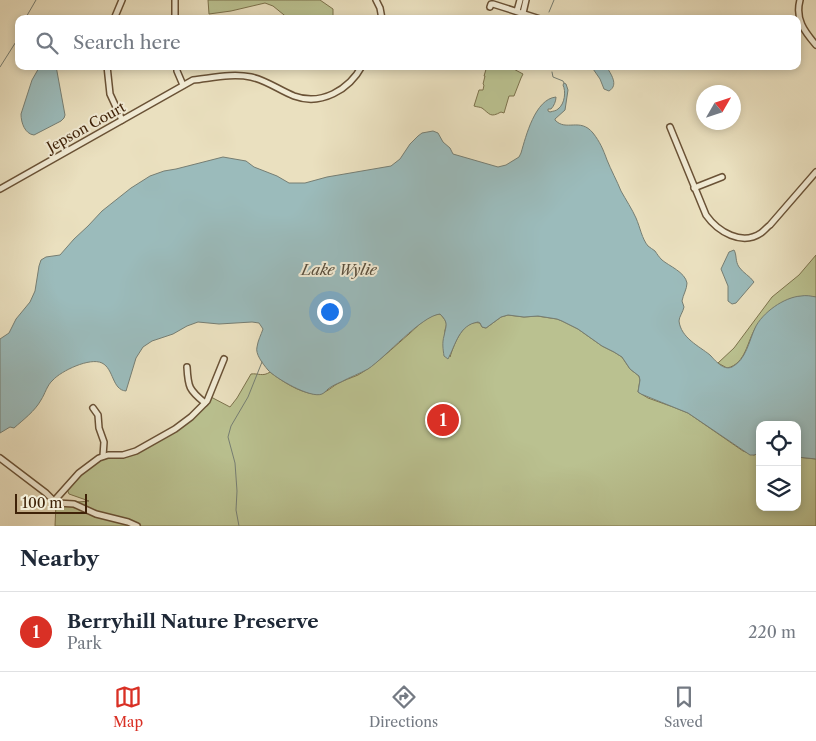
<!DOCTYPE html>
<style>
body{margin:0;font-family:"Libre Caslon Text",serif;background:#f6f6f7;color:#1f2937}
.controls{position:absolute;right:15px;bottom:15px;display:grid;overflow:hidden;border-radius:10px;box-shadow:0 2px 8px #0003}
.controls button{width:45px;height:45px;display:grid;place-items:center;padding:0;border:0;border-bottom:1px solid #e0e1e3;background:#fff;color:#1f2937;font:25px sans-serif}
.compass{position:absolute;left:696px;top:85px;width:45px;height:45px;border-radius:50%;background:#fff;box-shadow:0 2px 8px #0003;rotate:51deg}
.scale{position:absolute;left:15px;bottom:12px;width:72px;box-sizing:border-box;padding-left:5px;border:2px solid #3f2208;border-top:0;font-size:14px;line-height:18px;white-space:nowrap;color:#3f2208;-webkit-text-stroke:4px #f1ebd5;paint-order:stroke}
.you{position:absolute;left:329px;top:311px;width:18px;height:18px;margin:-12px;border:4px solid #fff;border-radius:50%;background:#1a73e8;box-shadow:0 0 0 8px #1a73e833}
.badge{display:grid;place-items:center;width:32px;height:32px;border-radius:50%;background:#d93025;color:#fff;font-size:16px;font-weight:700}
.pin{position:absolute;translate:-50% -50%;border:2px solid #fff;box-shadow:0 1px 5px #0006}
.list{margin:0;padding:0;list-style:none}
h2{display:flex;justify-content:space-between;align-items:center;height:65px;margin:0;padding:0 20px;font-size:21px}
h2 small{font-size:16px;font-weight:400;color:#747a83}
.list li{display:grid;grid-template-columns:32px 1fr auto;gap:15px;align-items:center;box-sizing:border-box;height:80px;padding:0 20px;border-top:1px solid #e0e1e3}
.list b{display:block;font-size:19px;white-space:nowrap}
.list p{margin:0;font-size:16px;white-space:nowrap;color:#747a83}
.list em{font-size:16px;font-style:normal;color:#747a83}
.icon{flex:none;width:28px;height:28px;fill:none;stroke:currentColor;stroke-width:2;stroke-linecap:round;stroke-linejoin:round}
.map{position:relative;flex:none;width:816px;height:526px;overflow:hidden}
.search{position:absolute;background:#fff;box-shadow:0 2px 8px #0003;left:15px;right:15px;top:15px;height:55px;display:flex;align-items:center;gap:12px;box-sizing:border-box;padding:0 18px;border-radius:10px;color:#747a83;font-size:19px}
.sheet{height:145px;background:#fff}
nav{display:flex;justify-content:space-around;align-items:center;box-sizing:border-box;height:70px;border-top:1px solid #e0e1e3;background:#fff;font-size:14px;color:#747a83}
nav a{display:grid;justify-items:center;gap:2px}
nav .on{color:#d93025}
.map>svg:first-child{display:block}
</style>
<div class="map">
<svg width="816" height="526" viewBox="0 0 816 526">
<rect width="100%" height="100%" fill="#eae0bf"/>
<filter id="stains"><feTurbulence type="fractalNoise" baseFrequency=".004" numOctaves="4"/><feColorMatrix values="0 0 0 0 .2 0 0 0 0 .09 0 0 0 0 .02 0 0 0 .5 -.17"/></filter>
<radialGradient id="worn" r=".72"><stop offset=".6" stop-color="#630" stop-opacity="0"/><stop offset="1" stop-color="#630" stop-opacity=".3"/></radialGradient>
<g fill="#bac190" stroke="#7c724c">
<polygon points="208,0 320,0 333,9 333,19 289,19 273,6 265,3 231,11 209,14"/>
<path d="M487,66H508L523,74L521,78L514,96H509L504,113L501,112C490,118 490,114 482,108C480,107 477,107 474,106L479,90H483L484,85L483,84L485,76H484Z"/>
<path d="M816,255V297C793,294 782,301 767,316C763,319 758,323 756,327C747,341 746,364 727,368L718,363L734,348L772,297L799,275Z"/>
<path d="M440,314C452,326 443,325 445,337C446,344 448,351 450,357C454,344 463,319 480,323L482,327L486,328L501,317L508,315L524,317L537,316L557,319L562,321L578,329L602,346L614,352L622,357L630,369L639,376L640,380L638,392L648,398L673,407L688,413L743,451L754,455L760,453V507H797V457L816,459V526H55L56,504L89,501L69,494L67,489L82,471L105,456H122L187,422L211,397L230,407L237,398L251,374C258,373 263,377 270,372C282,381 298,392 314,394C323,396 330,388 337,384C344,380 351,378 358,375C374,366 394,347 409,334C418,326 427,315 440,314Z"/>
</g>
<g fill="#9bbbbb" stroke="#767e73">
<path d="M40,66H56L65,115L64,118L61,121L34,135C25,134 21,123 21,114L32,80Z"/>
<path d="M591,66H606C611,74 619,85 609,91L604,89L600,79Z"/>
<path d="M564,83L566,84L568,90L565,110L555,119V120C566,132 580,117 593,133C600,142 603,149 607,160C611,170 617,181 621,191C626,200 632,209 636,218C640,227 642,239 648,246C650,248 653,249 655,251C657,254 659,257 662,260C669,266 685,272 687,283C687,289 683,295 682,301L684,307C683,312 679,317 679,321C681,338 699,346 710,355C715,360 723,371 732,367C746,360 749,341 755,328C762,313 784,297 801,296C806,295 811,296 816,297V459L797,457V425H760V453L754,455H750L688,413L641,394L638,392L640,380L639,376L630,369L622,357L614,352L602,346L578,329L562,321L557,319L538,316L524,317L508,315L501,317L486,328L482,327L480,323L478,322C459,325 456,344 448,359L444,356C443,349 442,343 444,336C446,325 449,323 440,314C421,316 386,357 368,369C359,374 350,377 341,382C336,384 332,386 328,389C326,391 324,393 322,394C311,399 275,378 268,370C263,364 255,354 257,347C258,340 261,335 263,329L259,323L252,322L219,324L198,322L187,326L173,334L152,341L143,347L136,358L126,391C112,390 114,369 102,363C90,357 61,371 53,380C47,385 45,394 41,400C35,411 23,420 14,428L10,427L0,433V339L9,333L16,319L30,302L35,291L39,266L41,260L46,257L60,255L74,239L88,226L102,211L131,188L150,176L164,171L176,169L223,157L246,161L254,167L277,176L289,183H305L327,177L391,166L400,159L410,144L418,136L422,133L433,131L438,133L443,142L450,148L453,154L498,167L506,165L519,157L521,153C526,136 535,99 556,97C556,101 554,106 551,109H548V111L550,112C553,111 556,111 558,109C565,104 566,91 563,85Z"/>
<path d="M734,250C737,255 735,261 739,267C743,273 750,276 754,282L736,303L732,304L728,301V286L721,269L729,252Z"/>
</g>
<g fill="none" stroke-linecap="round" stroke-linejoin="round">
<g stroke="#767e73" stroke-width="1">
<polyline points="549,12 554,0"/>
<polyline points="25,19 36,0"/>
<polyline points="550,66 550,67"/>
<polyline points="0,67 19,37"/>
<polyline points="552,72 553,77 563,81 564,83"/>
<polyline points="239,526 236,510 237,491 235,463 228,437 231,426 248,397 262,362"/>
</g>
<defs>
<g id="street">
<polyline points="175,0 175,19"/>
<polyline points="376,0 380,8 382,19"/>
<path d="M800,0C795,19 804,31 816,45"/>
<polyline points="490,7 491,4 493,4 540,19"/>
<polyline points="517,11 520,0"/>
<polyline points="523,13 526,0"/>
<polyline points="114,19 122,0"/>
<polyline points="107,66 110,94 122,120"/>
<polyline points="177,66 177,71 183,85"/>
<path d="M670,127L706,215C718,232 742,246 761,233C764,231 767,227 770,225L816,172"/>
<polyline points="694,188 722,177"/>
<path d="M0,189L193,80C212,78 232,73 251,77C266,80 279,90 294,96C321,106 349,90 362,66"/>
<path d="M187,367C188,387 189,390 205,403"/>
<polyline points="93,408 98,415 99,428 104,442 103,456"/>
<polyline points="0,458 46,493 53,500 57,503 74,504 96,514 128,522 137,526"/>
<polyline points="54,501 79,473 99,458 108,455 123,455 136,451 175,429 191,417 207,401 224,359"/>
</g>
</defs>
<use href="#street" stroke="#6a5236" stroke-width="8"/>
<use href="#street" stroke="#f1ebd5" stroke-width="5"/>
</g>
<g text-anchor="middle" stroke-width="4" stroke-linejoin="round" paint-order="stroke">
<g font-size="14" fill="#3f2208" stroke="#f1ebd5">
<text transform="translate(86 127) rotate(-29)" y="5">Jepson Court</text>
</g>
<g font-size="15" font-style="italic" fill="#5b503e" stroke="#f1ebd5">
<text x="339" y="275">Lake Wylie</text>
</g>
</g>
<rect width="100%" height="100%" filter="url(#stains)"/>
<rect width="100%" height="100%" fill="url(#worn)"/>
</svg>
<div class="controls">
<button><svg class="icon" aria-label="locate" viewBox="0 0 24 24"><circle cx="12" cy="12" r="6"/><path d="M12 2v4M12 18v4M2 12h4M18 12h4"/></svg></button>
<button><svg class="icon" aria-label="layers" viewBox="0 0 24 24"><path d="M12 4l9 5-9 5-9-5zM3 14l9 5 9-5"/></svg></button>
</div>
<svg class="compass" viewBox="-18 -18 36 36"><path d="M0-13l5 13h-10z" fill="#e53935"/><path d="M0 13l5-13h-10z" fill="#747a83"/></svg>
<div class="scale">100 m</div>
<div class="you"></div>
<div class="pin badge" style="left:443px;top:420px">1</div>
<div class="search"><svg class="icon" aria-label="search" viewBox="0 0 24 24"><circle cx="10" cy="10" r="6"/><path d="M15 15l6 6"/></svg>Search here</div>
</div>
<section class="sheet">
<h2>Nearby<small></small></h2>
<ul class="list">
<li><span class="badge">1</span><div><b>Berryhill Nature Preserve</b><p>Park</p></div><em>220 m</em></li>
</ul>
</section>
<nav>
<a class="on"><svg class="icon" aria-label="map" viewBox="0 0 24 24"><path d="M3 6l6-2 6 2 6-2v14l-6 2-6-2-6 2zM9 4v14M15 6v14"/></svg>Map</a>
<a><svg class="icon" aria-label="directions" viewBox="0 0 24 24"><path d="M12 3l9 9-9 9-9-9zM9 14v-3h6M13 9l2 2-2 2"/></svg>Directions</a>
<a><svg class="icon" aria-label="saved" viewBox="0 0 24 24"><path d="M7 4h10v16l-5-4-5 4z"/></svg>Saved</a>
</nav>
